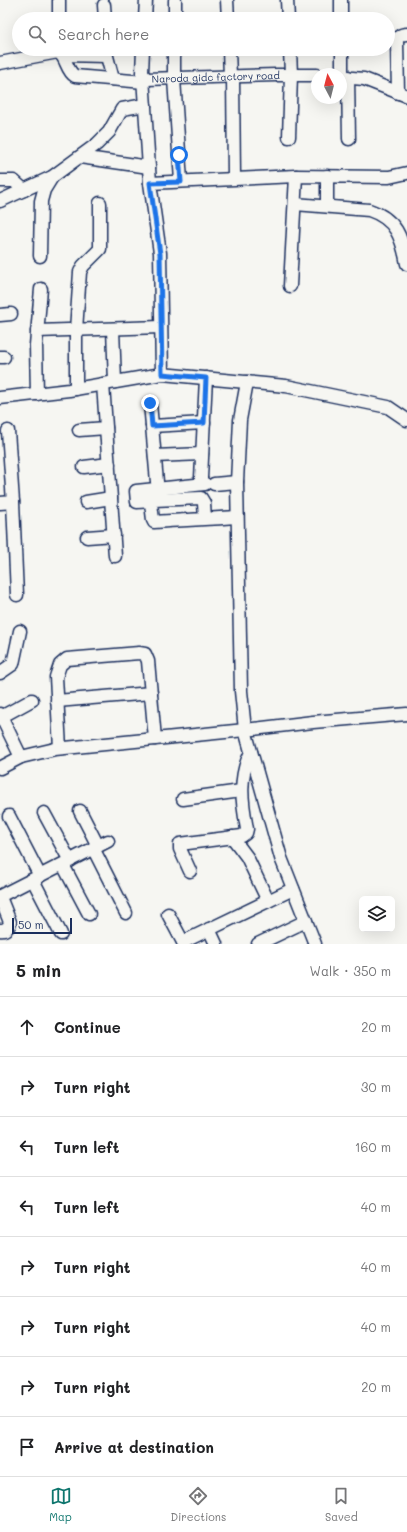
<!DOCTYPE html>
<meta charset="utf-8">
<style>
body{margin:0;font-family:Mali,sans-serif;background:#f2f2f2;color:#202124}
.controls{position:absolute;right:12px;bottom:12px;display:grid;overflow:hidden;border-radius:6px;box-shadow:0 4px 16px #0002}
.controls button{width:36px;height:36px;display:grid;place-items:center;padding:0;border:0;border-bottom:1px solid #e0e0e0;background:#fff;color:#202124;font:20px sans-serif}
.compass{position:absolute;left:311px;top:68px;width:36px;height:36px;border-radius:50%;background:#fff;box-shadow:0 4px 16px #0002;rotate:353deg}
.scale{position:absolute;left:12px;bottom:10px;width:60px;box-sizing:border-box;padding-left:4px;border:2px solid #1b2f5e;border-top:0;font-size:11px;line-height:14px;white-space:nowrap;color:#1b2f5e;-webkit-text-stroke:3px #f6f6f2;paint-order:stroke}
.stop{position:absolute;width:12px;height:12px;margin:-9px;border:3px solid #1a73e8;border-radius:50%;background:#fff}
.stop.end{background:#1a73e8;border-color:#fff;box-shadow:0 1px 4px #0008}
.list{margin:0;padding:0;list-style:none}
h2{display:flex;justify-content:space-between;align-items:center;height:52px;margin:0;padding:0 16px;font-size:17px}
h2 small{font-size:13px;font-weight:400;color:#757577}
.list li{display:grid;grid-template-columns:26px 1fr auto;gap:12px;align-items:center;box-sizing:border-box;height:60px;padding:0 16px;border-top:1px solid #e0e0e0}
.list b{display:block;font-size:15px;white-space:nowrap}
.list em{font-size:13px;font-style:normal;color:#757577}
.icon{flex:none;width:22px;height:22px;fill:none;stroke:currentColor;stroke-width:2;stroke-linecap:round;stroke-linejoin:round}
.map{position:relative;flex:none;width:407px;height:944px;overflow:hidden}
.search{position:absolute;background:#fff;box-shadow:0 4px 16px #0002;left:12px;right:12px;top:12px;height:44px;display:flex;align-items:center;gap:10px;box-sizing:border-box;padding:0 14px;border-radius:22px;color:#757577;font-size:15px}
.sheet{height:532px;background:#fff}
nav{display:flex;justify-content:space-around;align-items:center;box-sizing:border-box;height:56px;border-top:1px solid #e0e0e0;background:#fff;font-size:11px;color:#757577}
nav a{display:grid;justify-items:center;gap:2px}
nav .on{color:#0f766e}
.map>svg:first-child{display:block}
</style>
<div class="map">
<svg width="407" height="944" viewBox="0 0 407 944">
<rect width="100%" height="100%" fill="#f6f6f2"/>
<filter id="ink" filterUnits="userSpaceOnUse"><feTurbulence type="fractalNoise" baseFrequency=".025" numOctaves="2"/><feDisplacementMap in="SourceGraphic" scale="8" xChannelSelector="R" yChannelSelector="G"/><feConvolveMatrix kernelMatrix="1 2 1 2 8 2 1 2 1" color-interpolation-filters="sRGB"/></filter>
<g filter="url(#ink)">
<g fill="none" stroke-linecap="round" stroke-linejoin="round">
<defs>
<g id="minor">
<polyline points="59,0 59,19"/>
<polyline points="227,0 228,19"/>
<polyline points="287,0 288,19"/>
<polyline points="341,0 341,19"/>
<polyline points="104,5 105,19"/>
<polyline points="145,19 146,0"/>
<polyline points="175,19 175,0"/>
<polyline points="105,49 113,79"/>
<path id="s1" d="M143,49L142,73L146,79L276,75H317"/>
<polyline points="174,49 174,79 181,181"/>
<polyline points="229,49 230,77"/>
<polyline points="342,49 342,77"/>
<polyline points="62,55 106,56"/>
<path d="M0,63L58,52C67,57 66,71 75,76L144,82"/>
<polyline points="143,77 150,183 160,253 162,374"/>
<polyline points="233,77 234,178"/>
<polyline points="341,77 364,79 407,96"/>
<polyline points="348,77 349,139"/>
<path d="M398,93L397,42C398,36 401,34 407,34"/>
<polyline points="289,137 291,75 290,49"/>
<polyline points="80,157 149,167"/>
<polyline points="0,181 14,181 24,190"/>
<polyline points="150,183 296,176 389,177 407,173"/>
<polyline points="0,201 52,177 97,144 109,132 122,109 145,105"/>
<path d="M295,204L369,210C396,219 402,237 407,264"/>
<polyline points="327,206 327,176"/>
<polyline points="40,256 41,201 44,190 52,177"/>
<polyline points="290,286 296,176"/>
<polyline points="0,315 11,314"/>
<polyline points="113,329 115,382"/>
<polyline points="37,331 161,327"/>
<polyline points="0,357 4,357"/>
<polyline points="247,382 240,420 237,482 241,691 245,730 281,858 315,944"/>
<polyline points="103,384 115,556"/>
<polyline points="76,389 76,330 80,272 83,266 100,249 100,203"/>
<polyline points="37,394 36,345 41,289"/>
<polyline points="0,398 69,390 162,374 286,386 388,407 407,420"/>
<polyline points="150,403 157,482"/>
<polyline points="152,426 204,423"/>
<polyline points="79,430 106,428"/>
<polyline points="8,431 13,502 17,595"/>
<polyline points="155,456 202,454"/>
<polyline points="84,467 109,464"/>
<polyline points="201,478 206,378"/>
<polyline points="214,484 237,482"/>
<polyline points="152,501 137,502 136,491 205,484"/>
<polyline points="86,502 111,498"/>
<polyline points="0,503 13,502"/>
<path d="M205,519L204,503L201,498L154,500L151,503L153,520L154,522C182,520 209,519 237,517"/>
<polyline points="87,537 114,535"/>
<polyline points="0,673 13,664 20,631"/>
<polyline points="57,701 151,693"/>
<polyline points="0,714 21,757"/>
<polyline points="1,717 32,700"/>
<polyline points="60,748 56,677 60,665 67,659 139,653 145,654 148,661 155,739"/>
<polyline points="0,768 21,757 55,749 245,730 313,722 407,714"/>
<polyline points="183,799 241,791"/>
<polyline points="80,811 98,846"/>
<polyline points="44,813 70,861"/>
<polyline points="9,816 40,876"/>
<polyline points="232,837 247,857 268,901"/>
<polyline points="93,848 126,913"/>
<polyline points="63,865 89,914"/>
<path d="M190,871L180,849V844L242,836L246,833L247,829C242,802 238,778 251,752"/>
<polyline points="33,880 61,934"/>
<polyline points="0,896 108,841"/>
<path d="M0,897L10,922C9,927 6,931 0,930"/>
<polyline points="168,914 184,944"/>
<polyline points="209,929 216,944"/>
<polyline points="183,942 293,889"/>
<polyline points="258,944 306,921"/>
</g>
</defs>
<use href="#minor" stroke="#1b2f5e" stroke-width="15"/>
<use href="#minor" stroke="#f6f6f2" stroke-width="12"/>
</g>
</g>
<g fill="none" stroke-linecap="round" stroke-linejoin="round" filter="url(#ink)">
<polyline stroke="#1a73e8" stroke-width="5" points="150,403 152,426 204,423 206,378 162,374 160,254 150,183 181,182 179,155"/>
</g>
<g text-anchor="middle" stroke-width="4" stroke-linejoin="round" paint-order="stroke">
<g font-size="10" fill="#1b2f5e" stroke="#f6f6f2">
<text dy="4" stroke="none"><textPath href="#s1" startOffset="101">Naroda gidc factory road</textPath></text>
</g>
</g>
</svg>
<div class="controls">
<button><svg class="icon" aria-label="layers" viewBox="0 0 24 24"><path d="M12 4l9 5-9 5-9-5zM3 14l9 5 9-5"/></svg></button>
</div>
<svg class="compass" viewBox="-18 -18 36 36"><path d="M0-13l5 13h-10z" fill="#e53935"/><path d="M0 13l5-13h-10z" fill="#757577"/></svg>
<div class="scale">50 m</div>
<div class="stop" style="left:179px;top:155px"></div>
<div class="stop end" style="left:150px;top:403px"></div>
<div class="search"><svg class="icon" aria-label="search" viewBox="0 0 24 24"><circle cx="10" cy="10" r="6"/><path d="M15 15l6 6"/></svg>Search here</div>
</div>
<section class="sheet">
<h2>5 min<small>Walk · 350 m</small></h2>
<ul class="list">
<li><svg class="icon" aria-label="ahead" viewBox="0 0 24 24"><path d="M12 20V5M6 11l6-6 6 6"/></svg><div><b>Continue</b></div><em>20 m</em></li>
<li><svg class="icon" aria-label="right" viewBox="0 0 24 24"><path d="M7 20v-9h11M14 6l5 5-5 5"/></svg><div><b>Turn right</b></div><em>30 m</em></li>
<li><svg class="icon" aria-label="left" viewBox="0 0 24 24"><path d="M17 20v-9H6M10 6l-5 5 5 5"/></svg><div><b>Turn left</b></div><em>160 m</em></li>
<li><svg class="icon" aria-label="left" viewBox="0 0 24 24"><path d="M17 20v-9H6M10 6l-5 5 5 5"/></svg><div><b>Turn left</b></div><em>40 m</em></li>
<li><svg class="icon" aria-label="right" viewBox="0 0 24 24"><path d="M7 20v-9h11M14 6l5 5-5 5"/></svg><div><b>Turn right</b></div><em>40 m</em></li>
<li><svg class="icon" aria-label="right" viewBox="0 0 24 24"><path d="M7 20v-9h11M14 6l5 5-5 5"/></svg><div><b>Turn right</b></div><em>40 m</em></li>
<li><svg class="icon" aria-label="right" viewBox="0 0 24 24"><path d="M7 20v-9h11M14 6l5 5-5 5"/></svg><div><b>Turn right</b></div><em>20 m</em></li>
<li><svg class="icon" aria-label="arrive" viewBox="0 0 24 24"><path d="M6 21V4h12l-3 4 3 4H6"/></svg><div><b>Arrive at destination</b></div></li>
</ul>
</section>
<nav>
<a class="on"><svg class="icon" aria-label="map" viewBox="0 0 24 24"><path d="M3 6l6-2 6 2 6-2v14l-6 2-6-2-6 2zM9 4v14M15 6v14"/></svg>Map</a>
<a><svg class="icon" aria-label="directions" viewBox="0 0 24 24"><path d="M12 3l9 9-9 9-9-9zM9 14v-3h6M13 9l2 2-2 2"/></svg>Directions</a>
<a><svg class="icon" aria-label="saved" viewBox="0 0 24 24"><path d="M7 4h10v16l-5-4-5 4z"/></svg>Saved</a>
</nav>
